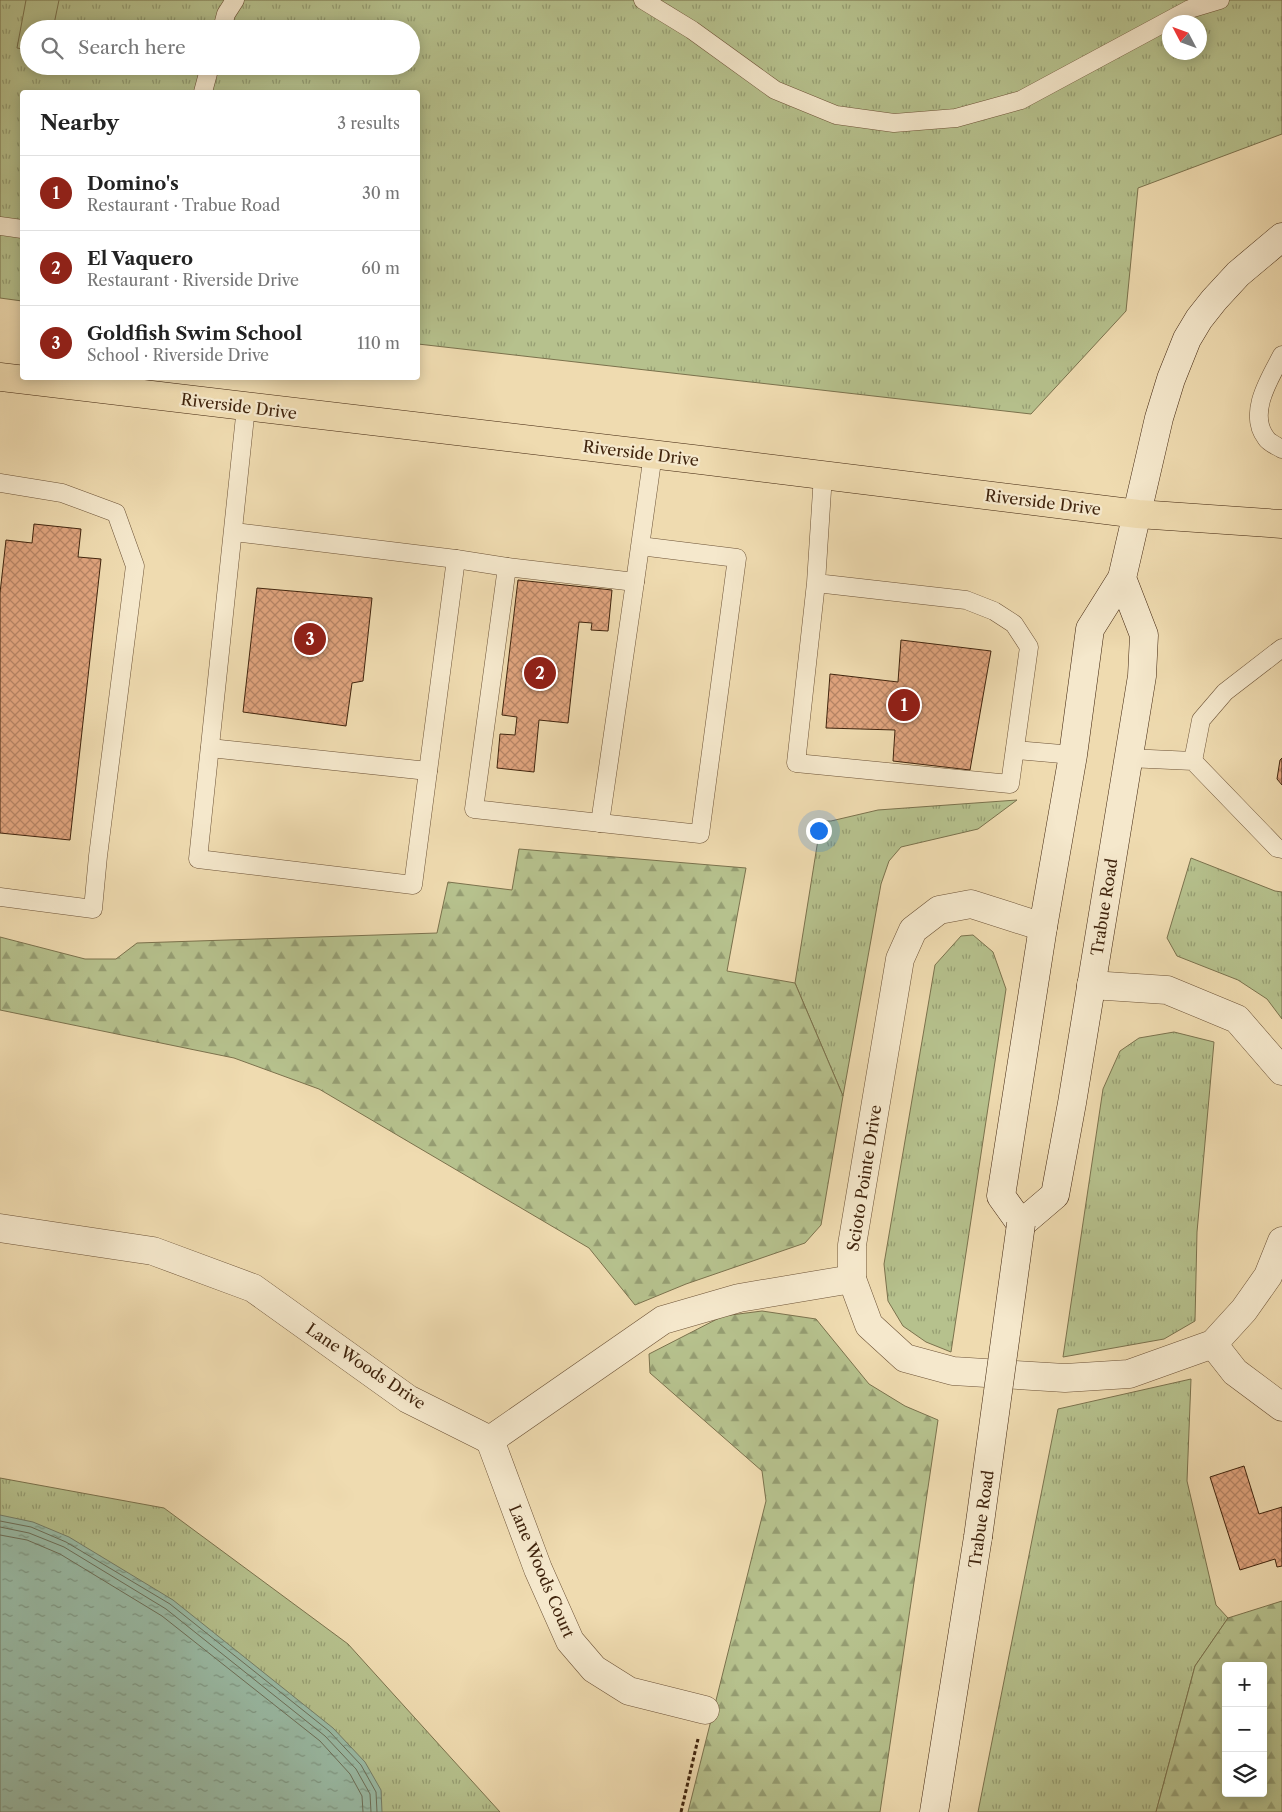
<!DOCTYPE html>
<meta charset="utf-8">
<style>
body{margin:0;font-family:"Libre Caslon Text",serif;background:#f2f2f2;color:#222}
.controls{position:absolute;right:15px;bottom:15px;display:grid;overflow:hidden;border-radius:5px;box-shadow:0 2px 12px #0003}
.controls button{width:45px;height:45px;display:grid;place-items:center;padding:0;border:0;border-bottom:1px solid #e0e0e0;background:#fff;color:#222;font:25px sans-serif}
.compass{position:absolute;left:1162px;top:15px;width:45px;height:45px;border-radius:50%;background:#fff;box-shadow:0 2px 12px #0003;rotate:311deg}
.you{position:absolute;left:818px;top:830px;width:18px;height:18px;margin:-12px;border:4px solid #fff;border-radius:50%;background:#1a73e8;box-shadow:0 0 0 8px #1a73e833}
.badge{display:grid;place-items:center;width:32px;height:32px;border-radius:50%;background:#8f2418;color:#fff;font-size:16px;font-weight:700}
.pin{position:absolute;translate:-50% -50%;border:2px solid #fff;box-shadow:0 1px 5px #0006}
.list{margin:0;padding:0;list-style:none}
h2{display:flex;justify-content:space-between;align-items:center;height:65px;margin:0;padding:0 20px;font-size:21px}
h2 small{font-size:16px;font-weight:400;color:#767676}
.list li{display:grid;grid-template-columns:32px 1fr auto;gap:15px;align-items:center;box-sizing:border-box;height:75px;padding:0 20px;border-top:1px solid #e0e0e0}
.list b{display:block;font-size:19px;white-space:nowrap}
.list p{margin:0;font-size:16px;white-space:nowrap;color:#767676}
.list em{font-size:16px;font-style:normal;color:#767676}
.icon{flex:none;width:28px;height:28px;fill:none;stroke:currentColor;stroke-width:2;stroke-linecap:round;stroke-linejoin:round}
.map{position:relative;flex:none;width:1282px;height:1812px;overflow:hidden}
.search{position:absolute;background:#fff;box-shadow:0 2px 12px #0003;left:20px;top:20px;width:400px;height:55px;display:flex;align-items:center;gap:12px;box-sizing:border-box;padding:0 18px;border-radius:28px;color:#767676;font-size:19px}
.panel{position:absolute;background:#fff;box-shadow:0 2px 12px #0003;left:20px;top:90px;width:400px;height:290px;border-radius:5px}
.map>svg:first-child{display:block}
</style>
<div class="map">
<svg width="1282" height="1812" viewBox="0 0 1282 1812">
<defs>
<pattern id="grass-tufts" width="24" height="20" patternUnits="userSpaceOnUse" patternTransform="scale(1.25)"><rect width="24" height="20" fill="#b6c18d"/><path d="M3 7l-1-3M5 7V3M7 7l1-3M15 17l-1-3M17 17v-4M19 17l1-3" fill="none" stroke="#959d72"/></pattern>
<pattern id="forest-firs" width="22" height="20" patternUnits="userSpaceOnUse" patternTransform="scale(1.25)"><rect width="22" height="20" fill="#b6c18d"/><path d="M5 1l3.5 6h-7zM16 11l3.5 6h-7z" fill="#959d72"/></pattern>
<pattern id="water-ripples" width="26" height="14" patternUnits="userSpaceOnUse" patternTransform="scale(1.25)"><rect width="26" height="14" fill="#9abca7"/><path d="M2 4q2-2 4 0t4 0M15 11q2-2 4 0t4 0" fill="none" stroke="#7f9986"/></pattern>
<pattern id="building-cross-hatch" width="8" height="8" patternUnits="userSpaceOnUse" patternTransform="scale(1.25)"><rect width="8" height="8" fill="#e0a47e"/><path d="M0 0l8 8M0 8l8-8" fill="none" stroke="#b78566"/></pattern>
</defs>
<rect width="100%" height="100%" fill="#efdbb0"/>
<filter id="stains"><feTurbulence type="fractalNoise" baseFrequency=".004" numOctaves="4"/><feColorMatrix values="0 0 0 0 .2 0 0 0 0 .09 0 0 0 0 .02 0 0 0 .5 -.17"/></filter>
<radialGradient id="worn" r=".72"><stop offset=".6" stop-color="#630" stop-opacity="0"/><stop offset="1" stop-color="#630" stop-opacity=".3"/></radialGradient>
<g fill="url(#grass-tufts)" stroke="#7b724d" fill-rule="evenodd">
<path d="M0,0H1282V134L1138,188L1126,311L1031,414L418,344V92H22V301L0,298ZM1170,22H1200V52H1170ZM29,29H411V66H29Z"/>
<polygon points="1017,800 978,829 901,847 889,861 881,884 843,1096 795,983 821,821 831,821 878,810"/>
<polygon points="1191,858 1275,891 1282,892 1282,1019 1267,999 1238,980 1177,956 1167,938"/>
<polygon points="973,935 993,952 1006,989 951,1352 926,1342 903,1326 888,1301 884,1264 935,965 961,936"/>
<polygon points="1174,1032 1214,1042 1197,1232 1195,1321 1164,1339 1063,1357 1103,1089 1120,1051 1139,1038"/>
<polygon points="1191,1379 1187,1481 1216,1605 1228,1618 1195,1666 1156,1812 978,1812 1058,1409"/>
<polygon points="0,1478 164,1508 348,1644 500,1812 0,1812"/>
</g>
<g fill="url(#forest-firs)" stroke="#7b724d" fill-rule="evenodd">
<polygon points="519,849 746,868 727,971 795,983 843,1096 821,1225 805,1243 686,1284 635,1305 589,1248 319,1089 234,1058 0,1010 0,937 85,959 116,959 137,943 437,933 448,882 512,890"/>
<polygon points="762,1311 816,1319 869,1384 905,1406 938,1420 880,1812 688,1812 766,1501 762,1471 650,1373 649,1354 723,1316"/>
<path d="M1282,1601V1812H1156L1195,1666L1228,1618ZM1226,1666H1263V1793H1226Z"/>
</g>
<polygon fill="#b6c18d" stroke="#7b724d" points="26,0 59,0 53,29 29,29 29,50 17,48"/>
<polygon fill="url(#water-ripples)" stroke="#767f69" points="0,1515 33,1522 69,1537 173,1600 333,1728 365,1762 381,1790 382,1812 0,1812"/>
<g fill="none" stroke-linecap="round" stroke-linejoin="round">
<g stroke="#6d705a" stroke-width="1">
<polyline points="0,1521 31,1527 66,1542 170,1604 329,1731 361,1765 376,1792 377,1812"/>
<polyline points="0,1527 29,1533 64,1547 166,1609 325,1736 356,1769 370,1794 371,1812"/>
<polyline points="0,1535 27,1540 60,1554 162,1616 320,1741 350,1774 362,1796 363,1812"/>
</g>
</g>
<g fill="url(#building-cross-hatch)" stroke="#40240d">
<polygon points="34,524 81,529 78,557 101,559 70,840 0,833 0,593 6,540 32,543"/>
<polygon points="518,580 612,590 608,631 591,630 592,623 579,622 568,723 539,720 534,772 497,768 500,734 515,735 517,717 502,715"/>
<polygon points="257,588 372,598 363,681 352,683 346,726 243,712"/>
<polygon points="901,640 991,651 970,770 893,761 895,730 826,728 830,674 898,682"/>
<polygon points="1282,758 1282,785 1277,779 1280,760"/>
<polygon points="1244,1466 1259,1514 1282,1507 1282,1566 1277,1567 1275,1559 1240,1570 1210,1477"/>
</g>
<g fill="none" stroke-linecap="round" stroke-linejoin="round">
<defs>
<g id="lane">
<polyline points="643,0 692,30 775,90 836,115 894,123 956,118 1021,100 1190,9 1220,0"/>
<polyline points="222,29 226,14 235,0"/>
<polyline points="203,92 210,66"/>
<polyline points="0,226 22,229"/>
<path d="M1282,355C1270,378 1247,413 1266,438C1269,443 1277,446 1282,449"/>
<polyline points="0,483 62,493 116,513 135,566 98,856 93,909 0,897"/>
<polyline points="234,532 456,559 413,885 198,859 246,407"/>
<polyline points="640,546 737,558 700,834 474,809 507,567 635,582 653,454"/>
<polyline points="456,559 507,567"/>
<polyline points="816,583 966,600 994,611 1014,624 1029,647 1010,784 796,763 816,583 823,475"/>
<polyline points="210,748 428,771"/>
<polyline points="1015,750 1073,755"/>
<polyline points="1128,758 1193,761 1277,848 1282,849"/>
<polyline points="1193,761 1201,720 1225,692 1282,648"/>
<polyline points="600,823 635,582"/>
</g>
<g id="street">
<polyline points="1043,927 971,904 939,910 913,930 900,959 852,1245 852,1279 869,1325 905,1358 953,1371 1065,1378 1129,1374 1213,1344 1244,1310 1268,1276 1282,1241"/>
<polyline points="1091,985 1167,990 1237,1019 1282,1071"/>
<polyline points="0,1228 153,1251 253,1288 408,1399 490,1440 663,1320 739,1298 852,1279"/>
<polyline points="1213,1344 1235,1372 1282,1407"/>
<polyline points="490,1440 538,1569 570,1641 594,1669 629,1691 705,1710"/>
</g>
<g id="secondary">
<polyline points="1122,578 1144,635 1142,676 1072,1103 1055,1195 1021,1224 1001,1196 1043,927 1073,755 1090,629 1122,578 1159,418 1171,379 1187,339 1199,319 1214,300 1238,274 1282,237"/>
<polyline points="934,1812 978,1537"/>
</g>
<polyline id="primary" points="0,377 701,460 1138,514 1282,524"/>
</defs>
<use href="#lane" stroke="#6c5236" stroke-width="19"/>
<use href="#street" stroke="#6c5236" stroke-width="29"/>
<use href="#secondary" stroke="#40240d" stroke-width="29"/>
<use href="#primary" stroke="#40240d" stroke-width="29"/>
<polyline stroke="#40240d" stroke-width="3" stroke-dasharray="4 2.5" stroke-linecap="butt" points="681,1812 698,1739"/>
<use href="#lane" stroke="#f5e8cc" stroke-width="18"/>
<use href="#street" stroke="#f5e8cc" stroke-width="28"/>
<use href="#secondary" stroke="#f5e8cc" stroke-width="28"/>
<use href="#primary" stroke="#efdbb0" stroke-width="28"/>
<defs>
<polyline id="secondary-bridge" points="978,1537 1021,1224"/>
</defs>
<use href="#secondary-bridge" stroke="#40240d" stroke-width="29" stroke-linecap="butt"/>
<use href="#secondary-bridge" stroke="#f5e8cc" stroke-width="28"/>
</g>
<g text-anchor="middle" stroke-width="4.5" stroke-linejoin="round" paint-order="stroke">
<g font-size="16" fill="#40240d" stroke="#f5e8cc">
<text transform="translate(239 406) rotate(7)" y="6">Riverside Drive</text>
<text transform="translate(641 453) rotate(7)" y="6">Riverside Drive</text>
<text transform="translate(1043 502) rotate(7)" y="6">Riverside Drive</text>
<text transform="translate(1104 907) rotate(-81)" y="6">Trabue Road</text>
<text transform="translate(864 1178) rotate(-81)" y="6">Scioto Pointe Drive</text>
<text transform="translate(366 1366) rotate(34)" y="6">Lane Woods Drive</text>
<text transform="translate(981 1519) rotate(-82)" y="6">Trabue Road</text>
<text transform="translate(542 1571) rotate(67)" y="6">Lane Woods Court</text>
</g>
</g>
<rect width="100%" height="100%" filter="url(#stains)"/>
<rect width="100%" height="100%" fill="url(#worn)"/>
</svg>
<div class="controls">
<button>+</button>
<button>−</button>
<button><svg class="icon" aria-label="layers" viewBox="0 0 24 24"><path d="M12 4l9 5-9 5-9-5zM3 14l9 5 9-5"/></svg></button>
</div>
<svg class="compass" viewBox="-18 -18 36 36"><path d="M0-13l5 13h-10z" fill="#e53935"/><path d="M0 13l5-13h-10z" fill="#767676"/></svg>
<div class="you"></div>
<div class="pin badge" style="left:904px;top:705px">1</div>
<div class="pin badge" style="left:540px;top:673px">2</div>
<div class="pin badge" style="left:310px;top:639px">3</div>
<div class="search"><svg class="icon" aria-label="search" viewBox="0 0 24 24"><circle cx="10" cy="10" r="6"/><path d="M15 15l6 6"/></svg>Search here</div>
<section class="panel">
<h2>Nearby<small>3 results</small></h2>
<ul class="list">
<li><span class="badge">1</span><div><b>Domino's</b><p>Restaurant · Trabue Road</p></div><em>30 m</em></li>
<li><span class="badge">2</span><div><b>El Vaquero</b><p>Restaurant · Riverside Drive</p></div><em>60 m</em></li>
<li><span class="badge">3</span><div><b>Goldfish Swim School</b><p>School · Riverside Drive</p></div><em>110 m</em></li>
</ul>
</section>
</div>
